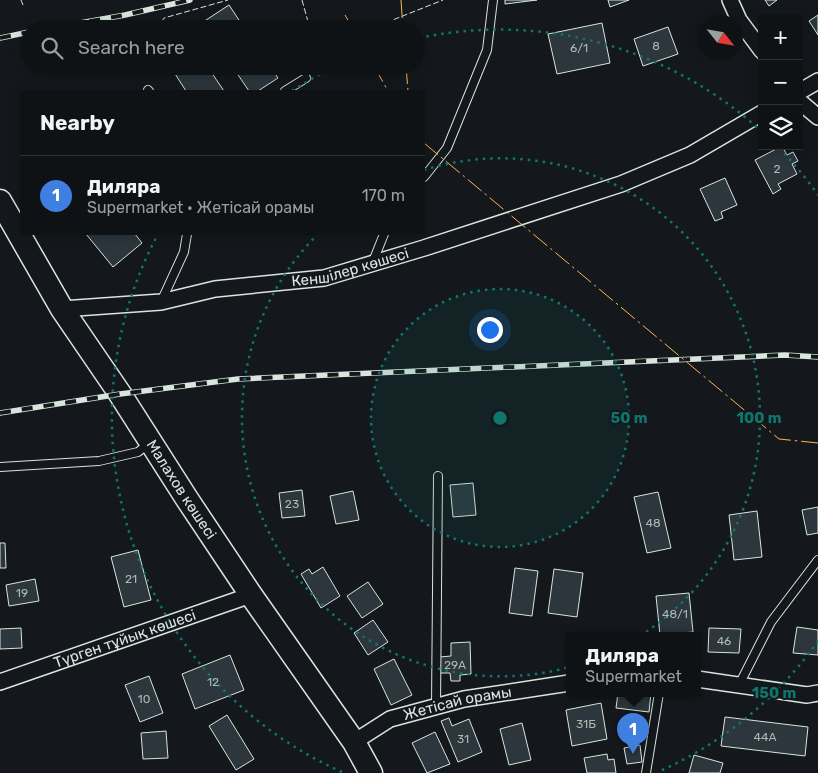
<!DOCTYPE html>
<meta charset="utf-8">
<style>
body{margin:0;font-family:Rubik,sans-serif;background:#181b1e;color:#f1f3f6}
.controls{position:absolute;right:15px;top:15px;display:grid;overflow:hidden;border-radius:0px;box-shadow:0 2px 12px #0003}
.controls button{width:45px;height:45px;display:grid;place-items:center;padding:0;border:0;border-bottom:1px solid #2f3234;background:#0f1215;color:#f1f3f6;font:25px sans-serif}
.compass{position:absolute;left:698px;top:15px;width:45px;height:45px;border-radius:50%;background:#0f1215;box-shadow:0 2px 12px #0003;rotate:121deg}
.you{position:absolute;left:489px;top:329px;width:18px;height:18px;margin:-12px;border:4px solid #fff;border-radius:50%;background:#1a73e8;box-shadow:0 0 0 8px #1a73e833}
.badge{display:grid;place-items:center;width:32px;height:32px;border-radius:50%;background:#ffb74d;color:#fff;font-size:16px;font-weight:700}
.pin{position:absolute;translate:-50% -41px;filter:drop-shadow(0 1px 2px #0008)}
.pin::after{content:'';position:absolute;top:26px;width:18px;height:15px;background:inherit;clip-path:polygon(0 0,100% 0,50% 100%)}
.popup{position:absolute;left:566px;top:632px;width:135px;height:65px;box-sizing:border-box;display:grid;place-content:center;border-radius:0px;background:#0f1215;filter:drop-shadow(0 1px 4px #0005);font-size:16px;white-space:nowrap;color:#9b9ea0}
.popup b{font-size:19px;color:#f1f3f6}
.popup::after{content:'';position:absolute;left:50%;top:100%;margin-left:-10px;border:10px solid transparent;border-top-color:#0f1215}
.list{margin:0;padding:0;list-style:none}
h2{display:flex;justify-content:space-between;align-items:center;height:65px;margin:0;padding:0 20px;font-size:21px}
h2 small{font-size:16px;font-weight:400;color:#9b9ea0}
.list li{display:grid;grid-template-columns:32px 1fr auto;gap:15px;align-items:center;box-sizing:border-box;height:80px;padding:0 20px;border-top:1px solid #2f3234}
.list b{display:block;font-size:19px;white-space:nowrap}
.list p{margin:0;font-size:16px;white-space:nowrap;color:#9b9ea0}
.list em{font-size:16px;font-style:normal;color:#9b9ea0}
.icon{flex:none;width:28px;height:28px;fill:none;stroke:currentColor;stroke-width:2;stroke-linecap:round;stroke-linejoin:round}
.map{position:relative;flex:none;width:818px;height:773px;overflow:hidden}
.search{position:absolute;background:#0f1215;box-shadow:0 2px 12px #0003;left:20px;top:20px;width:405px;height:55px;display:flex;align-items:center;gap:12px;box-sizing:border-box;padding:0 18px;border-radius:28px;color:#9b9ea0;font-size:19px}
.panel{position:absolute;background:#0f1215;box-shadow:0 2px 12px #0003;left:20px;top:90px;width:405px;height:145px;border-radius:0px}
.map>svg:first-child{display:block}
</style>
<div class="map">
<svg width="818" height="773" viewBox="0 0 818 773">
<rect width="100%" height="100%" fill="#14181c"/>
<g fill="#2c363c" stroke="#d8e6dc">
<polygon points="505,0 537,0 505,4"/>
<polygon points="608,0 629,0 610,7"/>
<polygon points="765,0 777,0 769,6"/>
<polygon points="229,5 245,29 207,29 203,22"/>
<polygon points="818,15 818,35 809,21"/>
<polygon points="602,23 610,63 557,74 548,34"/>
<polygon points="668,27 678,54 643,66 634,39"/>
<polygon points="170,66 207,66 224,91 186,91"/>
<polygon points="232,66 270,66 278,78 258,91 249,91"/>
<polygon points="782,146 787,155 793,152 798,161 792,164 797,174 778,184 781,189 773,194 755,160"/>
<polygon points="725,178 737,205 721,212 723,218 715,221 700,189"/>
<polygon points="86,234 135,234 142,243 113,267"/>
<polygon points="473,483 476,515 453,517 450,485"/>
<polygon points="302,490 305,516 282,518 279,493"/>
<polygon points="353,491 359,520 336,524 330,496"/>
<polygon points="658,492 671,548 647,553 634,497"/>
<polygon points="818,507 818,533 807,535 802,510"/>
<polygon points="757,511 762,557 734,560 729,515"/>
<polygon points="0,543 5,543 6,568 0,568"/>
<polygon points="138,550 151,600 124,607 111,557"/>
<polygon points="323,567 340,596 321,608 301,574 309,569 312,574"/>
<polygon points="515,568 538,571 532,616 509,613"/>
<polygon points="554,569 583,573 577,617 548,613"/>
<polygon points="35,579 39,601 9,606 6,585"/>
<polygon points="368,582 383,604 362,618 347,596"/>
<polygon points="689,593 693,632 660,635 656,596"/>
<polygon points="373,620 388,642 368,655 354,633"/>
<polygon points="797,627 818,630 818,655 793,653"/>
<polygon points="21,628 22,648 0,649 0,629"/>
<polygon points="709,628 741,629 739,653 708,652"/>
<polygon points="470,642 471,674 460,675 460,681 451,681 450,673 440,673 440,657 451,656 451,643"/>
<polygon points="230,655 244,690 195,709 182,674"/>
<polygon points="394,659 412,695 391,705 374,669"/>
<polygon points="149,676 163,713 140,722 125,685"/>
<polygon points="618,693 651,693 649,712 616,708"/>
<polygon points="601,703 607,739 572,746 566,710"/>
<polygon points="227,715 254,759 236,770 209,726"/>
<polygon points="725,717 808,727 805,756 721,746"/>
<polygon points="449,718 452,726 469,719 482,752 458,762 441,721"/>
<polygon points="522,723 531,760 509,765 500,729"/>
<polygon points="166,731 168,758 143,759 141,733"/>
<polygon points="435,732 450,764 427,773 412,743"/>
<polygon points="640,745 642,762 627,764 624,748"/>
<polygon points="607,754 608,760 614,759 616,773 587,773 584,758"/>
<polygon points="694,755 723,763 720,773 689,773"/>
</g>
<g fill="none" stroke-linecap="round" stroke-linejoin="round">
<defs>
<g id="service">
<polyline points="148,90 149,91"/>
<polyline points="285,91 306,78"/>
<polyline points="424,177 447,148 487,50 493,0"/>
<polyline points="372,264 384,234"/>
<polyline points="161,302 184,252 187,234"/>
<polyline points="0,467 99,461 138,452 148,444"/>
<polyline points="739,685 771,622 818,560"/>
<polyline points="436,707 438,476"/>
<polyline points="646,773 659,693"/>
</g>
<g id="minor">
<polyline points="730,0 739,20 762,51"/>
<polyline points="799,92 818,81"/>
<polyline points="799,101 818,117"/>
<path id="s1" d="M62,309L161,302L215,289L324,278L424,248L621,184L690,155L762,113"/>
<polyline points="697,679 807,695 818,693"/>
<path id="s2" d="M0,682L251,595"/>
<path id="s3" d="M354,742L390,719L464,699L569,683"/>
</g>
<g id="secondary">
<path id="s4" d="M0,201L62,309L120,394L187,499L251,595L354,742L371,773"/>
</g>
</defs>
<use href="#service" stroke="#d8e6dc" stroke-width="10"/>
<use href="#minor" stroke="#d8e6dc" stroke-width="18"/>
<use href="#secondary" stroke="#d8e6dc" stroke-width="25"/>
<use href="#service" stroke="#14181c" stroke-width="8"/>
<use href="#minor" stroke="#14181c" stroke-width="15"/>
<use href="#secondary" stroke="#14181c" stroke-width="22"/>
<defs>
<g id="rail">
<polyline points="46,29 125,15 190,0"/>
<polyline points="0,38 29,32"/>
<polyline points="0,413 120,394 238,379 785,355 818,357"/>
</g>
</defs>
<use href="#rail" stroke="#d8e6dc" stroke-width="5.5"/>
<use href="#rail" stroke="#14181c" stroke-width="4" stroke-dasharray="11" stroke-linecap="butt"/>
<g stroke="#d8e6dc" stroke-width="1" stroke-dasharray="6 2.5" stroke-linecap="butt">
<polyline points="21,0 23,5"/>
<polyline points="302,0 310,29"/>
<polyline points="157,29 164,18 228,0"/>
<polyline points="370,29 443,0"/>
<polyline points="112,66 116,72 130,66"/>
</g>
<g stroke="#ffb74d" stroke-width="1" stroke-dasharray="18 4 2.5 4" stroke-linecap="butt">
<polyline points="401,0 403,29"/>
<polyline points="345,15 353,29"/>
<polyline points="374,66 388,91"/>
<polyline points="406,66 408,91"/>
<polyline points="424,143 779,439 818,443"/>
</g>
</g>
<circle cx="500" cy="418" r="129" fill="#0f766e" fill-opacity=".12"/>
<g fill="none" stroke="#0f766e" stroke-width="2.5" stroke-dasharray="2.5 5">
<circle cx="500" cy="418" r="129"/>
<path d="M424 170A259 259 0 1 1 317 235"/>
<path d="M818 641A388 388 0 0 1 658 772M342 772A388 388 0 0 1 157 236M292 91A388 388 0 0 1 336 66M419 38A388 388 0 0 1 760 130M779 148A388 388 0 0 1 818 195"/>
</g>
<g text-anchor="middle" stroke-width="4" stroke-linejoin="round" paint-order="stroke">
<g font-size="12" fill="#adbab4">
<text x="656" y="50">8</text>
<text x="579" y="52">6/1</text>
<text x="777" y="173">2</text>
<text x="292" y="508">23</text>
<text x="653" y="527">48</text>
<text x="131" y="583">21</text>
<text x="22" y="597">19</text>
<text x="675" y="618">48/1</text>
<text x="724" y="645">46</text>
<text x="455" y="669">29А</text>
<text x="213" y="686">12</text>
<text x="144" y="703">10</text>
<text x="586" y="728">31Б</text>
<text x="765" y="741">44А</text>
<text x="463" y="743">31</text>
</g>
<g font-size="15" fill="#d8e6dc" stroke="#14181c">
<text dy="5" stroke="none"><textPath href="#s1" startOffset="292">Кеншілер көшесі</textPath></text>
<text dy="5" stroke="none"><textPath href="#s4" startOffset="341">Малахов көшесі</textPath></text>
<text dy="5" stroke="none"><textPath href="#s2" startOffset="132">Түрген тұйық көшесі</textPath></text>
<text dy="5" stroke="none"><textPath href="#s3" startOffset="112">Жетісай орамы</textPath></text>
</g>
</g>
<circle cx="500" cy="418" r="8" fill="#0f766e" stroke="#14181c" stroke-width="2.5"/>
<g font-size="15" text-anchor="middle" font-weight="bold" fill="#0f766e" stroke="#14181c" stroke-width="4" stroke-linejoin="round" paint-order="stroke">
<text x="629" y="423">50 m</text>
<text x="759" y="423">100 m</text>
<text x="774" y="698">150 m</text>
</g>
</svg>
<div class="controls">
<button>+</button>
<button>−</button>
<button><svg class="icon" aria-label="layers" viewBox="0 0 24 24"><path d="M12 4l9 5-9 5-9-5zM3 14l9 5 9-5"/></svg></button>
</div>
<svg class="compass" viewBox="-18 -18 36 36"><path d="M0-13l5 13h-10z" fill="#e53935"/><path d="M0 13l5-13h-10z" fill="#9b9ea0"/></svg>
<div class="you"></div>
<div class="pin badge" style="left:633px;top:754px;background:#3f7fe0">1</div>
<div class="popup"><b>Диляра</b>Supermarket</div>
<div class="search"><svg class="icon" aria-label="search" viewBox="0 0 24 24"><circle cx="10" cy="10" r="6"/><path d="M15 15l6 6"/></svg>Search here</div>
<section class="panel">
<h2>Nearby<small></small></h2>
<ul class="list">
<li><span class="badge" style="background:#3f7fe0">1</span><div><b>Диляра</b><p>Supermarket · Жетісай орамы</p></div><em>170 m</em></li>
</ul>
</section>
</div>
